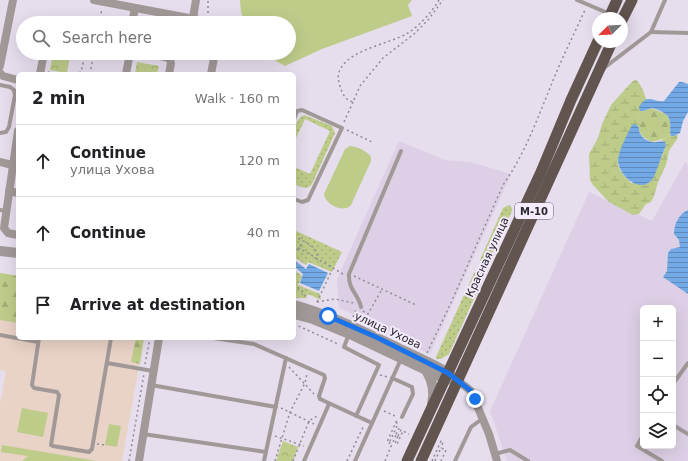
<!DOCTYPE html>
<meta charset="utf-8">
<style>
body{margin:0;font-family:"DejaVu Sans",sans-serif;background:#f2f2f2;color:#202124}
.controls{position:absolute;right:12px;bottom:12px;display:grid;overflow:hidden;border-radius:6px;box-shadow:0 4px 16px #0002}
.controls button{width:36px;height:36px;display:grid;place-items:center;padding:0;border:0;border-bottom:1px solid #e0e0e0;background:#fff;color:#202124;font:20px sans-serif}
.compass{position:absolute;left:592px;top:12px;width:36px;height:36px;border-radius:50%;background:#fff;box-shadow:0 4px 16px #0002;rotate:246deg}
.stop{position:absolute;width:12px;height:12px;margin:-9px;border:3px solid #1a73e8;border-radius:50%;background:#fff}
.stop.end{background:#1a73e8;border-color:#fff;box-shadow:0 1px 4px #0008}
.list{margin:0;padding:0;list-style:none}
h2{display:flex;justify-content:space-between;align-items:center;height:52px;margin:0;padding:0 16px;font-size:17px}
h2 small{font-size:13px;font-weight:400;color:#757577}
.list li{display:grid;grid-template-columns:26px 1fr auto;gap:12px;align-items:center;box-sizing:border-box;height:72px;padding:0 16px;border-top:1px solid #e0e0e0}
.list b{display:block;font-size:15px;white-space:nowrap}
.list p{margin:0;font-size:13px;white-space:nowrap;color:#757577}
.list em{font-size:13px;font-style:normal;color:#757577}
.icon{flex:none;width:22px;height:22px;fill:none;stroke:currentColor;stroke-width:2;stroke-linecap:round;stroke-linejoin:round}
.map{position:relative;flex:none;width:688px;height:461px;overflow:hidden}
.search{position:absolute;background:#fff;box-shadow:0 4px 16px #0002;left:16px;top:16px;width:280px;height:44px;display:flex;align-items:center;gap:10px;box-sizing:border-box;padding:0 14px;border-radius:22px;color:#757577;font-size:15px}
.panel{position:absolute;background:#fff;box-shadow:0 4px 16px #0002;left:16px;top:72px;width:280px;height:268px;border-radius:6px}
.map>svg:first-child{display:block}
</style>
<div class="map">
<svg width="688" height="461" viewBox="0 0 688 461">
<defs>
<pattern id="grass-dots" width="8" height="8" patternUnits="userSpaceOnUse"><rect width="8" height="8" fill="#becc8a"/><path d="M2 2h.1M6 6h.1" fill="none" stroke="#a3af77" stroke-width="1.8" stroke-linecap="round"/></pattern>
<pattern id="forest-firs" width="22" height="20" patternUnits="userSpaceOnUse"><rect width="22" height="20" fill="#becc8a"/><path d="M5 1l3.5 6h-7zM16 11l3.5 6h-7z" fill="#a3af77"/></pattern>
<pattern id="wetland-marsh" width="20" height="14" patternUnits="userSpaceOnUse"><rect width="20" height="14" fill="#becc8a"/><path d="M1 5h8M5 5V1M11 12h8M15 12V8" fill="none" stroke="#a3af77"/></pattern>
<pattern id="park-crowns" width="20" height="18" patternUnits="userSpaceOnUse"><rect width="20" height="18" fill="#becc8a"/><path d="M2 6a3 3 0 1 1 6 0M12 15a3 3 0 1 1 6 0" fill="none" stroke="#a3af77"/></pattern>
<pattern id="water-rules" width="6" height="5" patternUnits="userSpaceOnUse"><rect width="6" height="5" fill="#73aae6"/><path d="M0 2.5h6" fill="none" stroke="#5e8abb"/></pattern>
</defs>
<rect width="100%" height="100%" fill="#e6dded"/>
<g fill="#ddd0e6" fill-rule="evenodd">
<polygon points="399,141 445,160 470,162 511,174 430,354 394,337 396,334 381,326 339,308 337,279"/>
<path d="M685,162L688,164V461H507L490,411L589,192L652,221ZM643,308H673V446H643Z"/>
</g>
<polygon fill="#e9d2c6" points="0,273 18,276 18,338 144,338 122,461 0,461 0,404 6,371 0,370"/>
<g fill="url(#grass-dots)">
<path d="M304,115L332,126L335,133L312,184C307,191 301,187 294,184V167L310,174L330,131L305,119L296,138L294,137C294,129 296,119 304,115Z"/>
<polygon points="509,205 512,208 512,211 485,269 480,260 503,208"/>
<polygon points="294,230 342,252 332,272 308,262 306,265 294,257"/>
<polygon points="294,270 302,276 298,285 320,294 321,300 308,294 306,298 294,298"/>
<polygon points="477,271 483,272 485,274 449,354 441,359 436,359 436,357 474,273"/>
</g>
<g fill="url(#forest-firs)">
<path d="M651,108L666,114L670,121V133L666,138L652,142C639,136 639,132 637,118L643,111Z"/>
<polygon points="0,273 18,276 18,323 0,320"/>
<polygon points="136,338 144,338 140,364 131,362"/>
</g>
<path fill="url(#wetland-marsh)" d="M636,80C640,82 646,96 646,100L641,104L640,111H643L637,118L639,128L636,124C629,136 614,153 619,168C622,174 627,178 631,183L647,184L652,180L666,146L665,142L661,140L666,138L670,133L671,136L678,135L677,139L669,151L666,165L658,182L654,196L651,202L646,204L639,214L633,215L609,202L593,185L590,180L589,154L598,138L602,124L611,105L628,86L633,81Z"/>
<g fill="url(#park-crowns)">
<polygon points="53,53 70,55 67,73 50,70"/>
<polygon points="137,62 159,66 157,74 135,74"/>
<polygon points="283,441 298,447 293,461 276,461"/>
</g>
<g fill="#becc8a">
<polygon points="240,0 412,0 408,5 412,16 322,49 285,66 262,53 289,53 289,23 245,23 241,12"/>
<path d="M350,146C356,146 367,151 371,157V161L351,205C343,214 325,204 324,194L345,149Z"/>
<polygon points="22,408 48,413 43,437 17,432"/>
<polygon points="109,424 121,426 117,447 105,445"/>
<polygon points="2,445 97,461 22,461 28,456 1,452"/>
</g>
<g fill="url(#water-rules)">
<path d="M679,82H682L688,84V112L683,121L680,133L674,136H671C669,131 671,126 670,122C669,113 659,110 652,108L643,111H640L639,107C648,92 654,103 664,101Z"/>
<path d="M636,124L639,128C638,134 645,141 652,142C657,143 660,140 665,142L666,146C661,155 656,176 651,181C638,193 619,175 618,161C618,152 626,137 630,129L632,125Z"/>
<path d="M688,210V294L663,277L667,271L668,253L671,249L680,247L679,240L674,234C674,224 679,214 688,210Z"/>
<polygon points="294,260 306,269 309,264 328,273 319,291 300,283 303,274 294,266"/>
</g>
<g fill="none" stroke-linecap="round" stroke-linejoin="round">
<g stroke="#918b97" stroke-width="1.5" stroke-dasharray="2 3" stroke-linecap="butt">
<path d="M439,0C432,12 420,25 408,33C389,44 352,49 341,68C337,74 338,80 340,86C342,93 345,100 353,102L360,86L383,58L414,34L428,20L443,0"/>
<polyline points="208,13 208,0"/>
<polyline points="99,23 102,9"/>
<polyline points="222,56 228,56"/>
<polyline points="48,72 58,74"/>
<polyline points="74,74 81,72 85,55 94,56"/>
<polyline points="90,74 94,53"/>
<polyline points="344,122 353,102"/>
<polyline points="347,130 372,142"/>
<path d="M294,236C304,242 320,246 317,260"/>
<polyline points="294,245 343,274"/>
<polyline points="294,254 303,242"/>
<polyline points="354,276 416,305"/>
<polyline points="294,284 303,292 306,299"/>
<polyline points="317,302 335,299 354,303"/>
<polyline points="317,302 332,270"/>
<polyline points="363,311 368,314 382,289"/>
<polyline points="353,317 356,310"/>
<polyline points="294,324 338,344"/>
<path d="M427,353L450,305L503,185C525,154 538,117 552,83C562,58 574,34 585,10"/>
<polyline points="145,364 150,338"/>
<polyline points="289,367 314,394"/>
<polyline points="380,375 388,377"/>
<polyline points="281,408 314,424"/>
<polyline points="384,411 397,417"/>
<polyline points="396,422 398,424 390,441 393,442 396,435 398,436 395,443 397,444 403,431"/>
<polyline points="396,434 399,429 396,428"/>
<polyline points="275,436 304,446"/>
<polyline points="398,436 401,430 409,434"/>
<polyline points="97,444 105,445"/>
<polyline points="129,461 144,374"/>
<polyline points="275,461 290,412 305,383 307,374"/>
<polyline points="293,461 309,421 317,416"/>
<polyline points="347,461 364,425"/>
<polyline points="385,461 392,444 387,442 397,420"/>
<polyline points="432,461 441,441 443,442 441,448"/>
<polyline points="435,461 441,448 446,450 441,461"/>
</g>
<g stroke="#a19997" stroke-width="4">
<polyline points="577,0 610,14"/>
<polyline points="651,32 688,33"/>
<polyline points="604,68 651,32 665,0"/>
<polyline points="0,85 10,87 14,90 15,95 9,127 6,132 0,133"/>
<polyline points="294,119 297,111 302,110 342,128 308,200 302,202 294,199"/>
<polyline points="0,210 6,211"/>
<path d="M361,307C358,293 348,290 349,274L401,151"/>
<polyline points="349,334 344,347 379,365 356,416"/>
<polyline points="0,335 38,342"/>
<polyline points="39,338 32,385 34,388 57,392 59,395 51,445 53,446 89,452 92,449 111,338"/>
<polyline points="213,338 254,344 324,375 325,378 319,396 320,399 372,423"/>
<polyline points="107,363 153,371"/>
<polyline points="392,378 412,387 413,394 402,417"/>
<polyline points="673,384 688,363"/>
<polyline points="151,385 276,407"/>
<polyline points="673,425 688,434"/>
<polyline points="143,434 266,452"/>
<polyline points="643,435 637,446 662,461"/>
<polyline points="495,454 510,450 528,461"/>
<polyline points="264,461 286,358"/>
<polyline points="304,461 329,404"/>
<polyline points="355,461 401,359"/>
<polyline points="455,461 471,427 482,419"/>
</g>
<g stroke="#a19997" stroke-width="8">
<polyline points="94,0 215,23"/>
<polyline points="193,18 196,0"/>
<polyline points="132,23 135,8"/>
<polyline points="147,53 169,58 171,63 169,74"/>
<polyline points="0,66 13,0"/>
<polyline points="0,73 3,76 18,80"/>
<polyline points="40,74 44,53"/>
<polyline points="126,74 130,53"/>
<polyline points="211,74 215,53"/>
<polyline points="18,131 4,228 8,233 18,235"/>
<polyline points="0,162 12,165"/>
<polyline points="9,191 18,193"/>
<polyline points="457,380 471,391 489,434 497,461"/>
<polyline points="139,461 159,338"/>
</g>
<g stroke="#a19997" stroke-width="10">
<polyline points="0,251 18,253"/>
<path d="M294,305C331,315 364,332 398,348C419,358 440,366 457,380"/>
<polyline points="294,314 313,319 350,334 445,379 453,380"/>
<path d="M427,372C433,382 435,392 432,404"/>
</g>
<g stroke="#62544f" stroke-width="11">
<polyline points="609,18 617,0"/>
<polyline points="622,20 632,0"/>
<polyline points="407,461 541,172 571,100 598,41"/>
<polyline points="421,461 612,42"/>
</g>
</g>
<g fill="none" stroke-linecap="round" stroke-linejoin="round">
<polyline stroke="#1a73e8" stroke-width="5" points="328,316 376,337 448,373 471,391 475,399"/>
</g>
<g text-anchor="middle" stroke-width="4" stroke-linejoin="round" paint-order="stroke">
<rect fill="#f3eafa" stroke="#66616a" stroke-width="1" x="515" y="203" width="38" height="16" rx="3"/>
<g font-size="10" font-weight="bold" fill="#29262c">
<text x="534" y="215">М-10</text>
</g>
<g font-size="11" fill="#29262c" stroke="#f3eafa">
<text transform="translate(487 257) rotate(-65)" y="4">Красная улица</text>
<text transform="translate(388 330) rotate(25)" y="4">улица Ухова</text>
</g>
</g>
</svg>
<div class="controls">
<button>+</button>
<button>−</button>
<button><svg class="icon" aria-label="locate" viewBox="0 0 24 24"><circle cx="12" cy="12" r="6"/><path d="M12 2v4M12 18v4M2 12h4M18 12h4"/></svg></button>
<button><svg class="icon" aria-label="layers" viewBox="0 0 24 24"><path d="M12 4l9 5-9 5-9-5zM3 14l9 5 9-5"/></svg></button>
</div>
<svg class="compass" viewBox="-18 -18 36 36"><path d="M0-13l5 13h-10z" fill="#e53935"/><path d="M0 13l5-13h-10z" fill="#757577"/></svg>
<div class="stop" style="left:328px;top:316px"></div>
<div class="stop end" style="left:475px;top:399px"></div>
<div class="search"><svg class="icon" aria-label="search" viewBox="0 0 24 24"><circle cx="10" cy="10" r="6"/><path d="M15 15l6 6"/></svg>Search here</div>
<section class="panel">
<h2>2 min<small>Walk · 160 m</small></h2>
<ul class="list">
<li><svg class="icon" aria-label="ahead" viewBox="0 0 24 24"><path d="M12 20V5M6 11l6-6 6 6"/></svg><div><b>Continue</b><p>улица Ухова</p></div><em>120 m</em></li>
<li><svg class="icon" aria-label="ahead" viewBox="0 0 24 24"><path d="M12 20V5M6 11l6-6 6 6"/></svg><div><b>Continue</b></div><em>40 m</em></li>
<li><svg class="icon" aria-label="arrive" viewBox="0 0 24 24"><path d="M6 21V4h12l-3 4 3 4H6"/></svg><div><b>Arrive at destination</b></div></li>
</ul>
</section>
</div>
